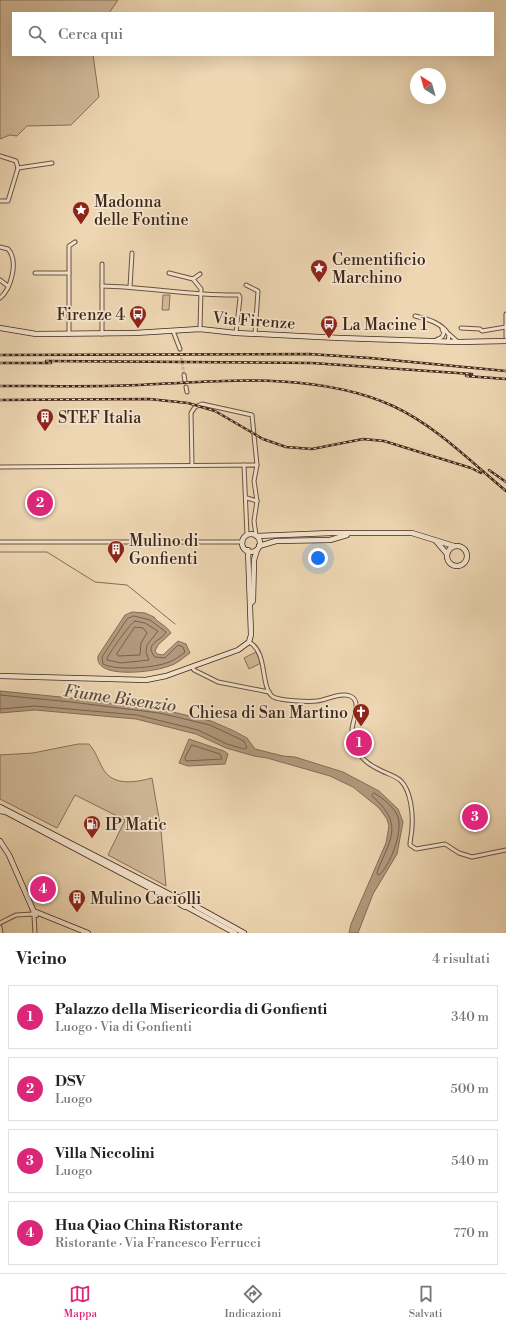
<!DOCTYPE html>
<html lang="it">
<meta charset="utf-8">
<style>
body{margin:0;font-family:"Libre Bodoni",serif;background:#f6f6f6;color:#222}
.compass{position:absolute;left:410px;top:68px;width:36px;height:36px;border-radius:50%;background:#fff;box-shadow:0 4px 16px #0002;rotate:323deg}
.you{position:absolute;left:318px;top:558px;width:14px;height:14px;margin:-10px;border:3px solid #fff;border-radius:50%;background:#1a73e8;box-shadow:0 0 0 6px #1a73e833}
.badge{display:grid;place-items:center;width:26px;height:26px;border-radius:50%;background:#db2777;color:#fff;font-size:13px;font-weight:700}
.pin{position:absolute;translate:-50% -50%;border:2px solid #fff;box-shadow:0 1px 4px #0006}
.list{margin:0;padding:0;list-style:none}
h2{display:flex;justify-content:space-between;align-items:center;height:52px;margin:0;padding:0 16px;font-size:17px}
h2 small{font-size:13px;font-weight:400;color:#767676}
.list li{display:grid;grid-template-columns:26px 1fr auto;gap:12px;align-items:center;box-sizing:border-box;height:64px;margin:0 8px 8px;padding:0 8px;border:1px solid #e0e0e0;border-radius:0px}
.list b{display:block;font-size:15px;white-space:nowrap}
.list p{margin:0;font-size:13px;white-space:nowrap;color:#767676}
.list em{font-size:13px;font-style:normal;color:#767676}
.icon{flex:none;width:22px;height:22px;fill:none;stroke:currentColor;stroke-width:2;stroke-linecap:round;stroke-linejoin:round}
.map{position:relative;flex:none;width:506px;height:933px;overflow:hidden}
.search{position:absolute;background:#fff;box-shadow:0 4px 16px #0002;left:12px;right:12px;top:12px;height:44px;display:flex;align-items:center;gap:10px;box-sizing:border-box;padding:0 14px;border-radius:0px;color:#767676;font-size:15px}
.sheet{height:340px;background:#fff}
nav{display:flex;justify-content:space-around;align-items:center;box-sizing:border-box;height:56px;border-top:1px solid #e0e0e0;background:#fff;font-size:11px;color:#767676}
nav a{display:grid;justify-items:center;gap:2px}
nav .on{color:#db2777}
.map>svg:first-child{display:block}
</style>
<div class="map">
<svg width="506" height="933" viewBox="0 0 506 933">
<rect width="100%" height="100%" fill="#edd6b2"/>
<filter id="stains"><feTurbulence type="fractalNoise" baseFrequency=".005" numOctaves="4"/><feColorMatrix values="0 0 0 0 .2 0 0 0 0 .09 0 0 0 0 .02 0 0 0 .5 -.17"/></filter>
<radialGradient id="worn" r=".72"><stop offset=".6" stop-color="#630" stop-opacity="0"/><stop offset="1" stop-color="#630" stop-opacity=".3"/></radialGradient>
<g fill="#d0b898" stroke="#886f59">
<polygon points="0,0 118,0 109,13 13,13 13,55 93,55 99,97 71,125 27,126 17,136 10,135 0,139"/>
<polygon points="163,295 170,295 169,310 162,310"/>
<polygon points="256,652 261,663 249,669 244,658"/>
<path d="M78,744H89C96,752 98,760 103,769C114,787 136,782 152,778L161,830L166,886L108,855L125,820L75,795L57,828L0,799V755L33,753Z"/>
</g>
<g fill="#b29a7e" stroke="#846c56">
<path d="M132,612L145,613L154,617C157,622 167,626 171,633L158,645L155,651L157,654L163,655L178,641L186,644L190,653C183,658 177,664 169,666C155,672 94,680 98,656L125,615Z"/>
<polygon points="0,691 71,698 160,709 211,721 232,730 247,738 255,749 283,756 295,757 343,772 379,791 398,809 403,822 397,854 373,894 358,933 349,933 351,924 386,843 389,826 387,819 379,808 353,787 330,776 267,758 254,756 226,748 196,734 136,719 35,710 0,713"/>
<polygon points="189,739 224,751 228,754 225,764 188,766 179,763"/>
</g>
<g fill="none" stroke-linecap="round" stroke-linejoin="round">
<g stroke="#79604c" stroke-width="1">
<path d="M134,616L150,620L166,632C162,641 143,643 155,657L165,658L178,645L183,647L185,652C180,656 175,660 169,662C155,668 116,671 103,664L102,657L127,619Z"/>
<path d="M135,621L145,623L158,631L147,645L146,652L149,660L121,663L107,660V658C111,651 130,623 135,621Z"/>
<polygon points="135,627 143,628 147,633 141,643 140,655 118,656 117,654"/>
<polyline points="0,695 71,702 159,713 210,725 244,741 247,748 244,749 227,744 198,730 137,715 35,706 0,709"/>
<polygon points="192,745 220,754 222,759 186,761 185,758"/>
<path d="M374,793C383,798 394,807 398,817C403,832 390,866 379,875L377,874L378,869C392,837 403,823 372,796Z"/>
</g>
<polyline stroke="#846c56" stroke-width="1" points="0,552 47,552 95,582 127,585 175,624"/>
<polyline stroke="#cab394" stroke-width="3" stroke-dasharray="3 1.5" stroke-linecap="butt" points="180,349 184,375"/>
<defs>
<g id="street">
<polyline points="0,156 16,161 18,168 8,201 0,201"/>
<polyline points="18,168 52,163"/>
<path d="M0,247L8,249C19,261 11,289 0,298"/>
<polyline points="35,273 69,273"/>
<polyline points="169,273 193,279"/>
<polyline points="0,280 8,286"/>
<polyline points="246,285 258,291 255,334"/>
<path d="M102,286C148,287 192,296 239,295L240,298L236,333"/>
<polyline points="130,287 132,253"/>
<polyline points="506,314 506,337"/>
<path d="M415,316C428,319 442,323 449,335L448,342"/>
<polyline points="461,328 480,329 482,331 506,327"/>
<polyline points="200,329 201,289 193,279 200,274"/>
<polyline points="173,331 180,349"/>
<polyline points="69,334 69,246 75,242"/>
<polyline points="102,334 102,264"/>
<polyline points="449,334 458,342"/>
<polyline points="436,340 442,337 444,333 442,329"/>
<polyline points="184,375 185,381"/>
<polyline points="186,387 187,392"/>
<polyline points="192,465 191,413 195,407 202,404 252,415 257,465"/>
<polyline points="244,465 247,535"/>
<polyline points="0,467 257,465 254,481 257,501 254,521 256,535"/>
<polyline points="247,498 257,501"/>
<polyline points="0,542 243,542"/>
<path d="M249,642C268,652 260,685 272,696C277,701 310,702 317,701C327,700 340,692 350,696C362,700 353,720 352,729C352,737 355,746 358,752C364,762 372,766 382,771C388,774 396,776 401,781C411,791 413,814 412,827C412,833 410,839 410,845L416,849L445,844L459,853L472,857L506,850"/>
<polyline points="192,667 194,670 218,682 269,692"/>
<polyline points="34,915 35,933"/>
<polyline points="0,923 16,915 33,914"/>
<polyline points="0,927 1,933"/>
</g>
<g id="secondary">
<polyline points="0,328 36,334 135,333 200,329 236,333 340,338 459,342 506,341"/>
<circle cx="251" cy="543" r="9"/>
<polyline points="257,536 331,533 412,533 454,546"/>
<polyline points="436,541 447,554"/>
<circle cx="457" cy="556" r="10"/>
<polyline points="259,546 276,541 330,540 347,535"/>
<polyline points="251,603 253,601 254,560 257,550"/>
<polyline points="0,676 146,680 166,676 238,650 249,642 251,635 248,550"/>
<polyline points="0,807 173,896 181,898"/>
<polyline points="0,811 6,812 182,905"/>
<polyline points="0,841 9,855 34,912"/>
<circle cx="186" cy="901" r="6"/>
<polyline points="192,902 197,907 244,933"/>
<polyline points="187,907 235,933"/>
<polyline points="36,912 36,915 33,914 34,912 36,912 88,933"/>
</g>
</defs>
<use href="#street" stroke="#6b5240" stroke-width="5"/>
<use href="#secondary" stroke="#40261a" stroke-width="6"/>
<use href="#street" stroke="#f3e4cd" stroke-width="3"/>
<use href="#secondary" stroke="#f3e4cd" stroke-width="4.5"/>
<defs>
<g id="rail">
<polyline points="0,355 309,354 370,358 506,371"/>
<polyline points="46,361 312,363 472,374"/>
<polyline points="0,363 51,363"/>
<polyline points="466,376 506,379"/>
<path d="M0,386C46,386 93,387 139,385C221,381 316,371 393,406C436,426 470,461 506,491"/>
<polyline points="0,400 149,399 188,403 215,411 263,439 286,447 312,449 363,439 384,441 471,468 481,473"/>
<polyline points="489,470 506,482"/>
</g>
</defs>
<use href="#rail" stroke="#40261a" stroke-width="2.5"/>
<use href="#rail" stroke="#f3e4cd" stroke-width="1" stroke-dasharray="3" stroke-linecap="butt"/>
</g>
<defs>
<symbol id="sight-pin" viewBox="-11 -11 22 30"><path d="M0 17L-7.5 6A9.5 9.5 0 1 1 7.5 6Z" fill="#8f2418" stroke="#f3e4cd"/><path d="M0-6L1.8-2.2L6-1.7L2.9 1.2L3.7 5.4L0 3.3L-3.7 5.4L-2.9 1.2L-6-1.7L-1.8-2.2Z" fill="#fff"/></symbol>
<symbol id="bus-pin" viewBox="-11 -11 22 30"><path d="M0 17L-7.5 6A9.5 9.5 0 1 1 7.5 6Z" fill="#8f2418" stroke="#f3e4cd"/><path d="M-5-6H5V4H4V6H2V4H-2V6H-4V4H-5ZM-3.5-4V0h7V-4ZM-3.5 1.2v1.5H-2V1.2ZM2 1.2v1.5H3.5V1.2Z" fill="#fff"/></symbol>
<symbol id="building-pin" viewBox="-11 -11 22 30"><path d="M0 17L-7.5 6A9.5 9.5 0 1 1 7.5 6Z" fill="#8f2418" stroke="#f3e4cd"/><path d="M-4-6H4V6H1V3H-1V6H-4ZM-2.5-4.3h1.7v1.8h-1.7ZM.8-4.3h1.7v1.8H.8ZM-2.5-1h1.7V.8h-1.7ZM.8-1h1.7V.8H.8Z" fill="#fff"/></symbol>
<symbol id="church-pin" viewBox="-11 -11 22 30"><path d="M0 17L-7.5 6A9.5 9.5 0 1 1 7.5 6Z" fill="#8f2418" stroke="#f3e4cd"/><path d="M-1.2-6h2.4v3.5h3.3v2.4h-3.3V6h-2.4V-.1h-3.3v-2.4h3.3Z" fill="#fff"/></symbol>
<symbol id="fuel-pin" viewBox="-11 -11 22 30"><path d="M0 17L-7.5 6A9.5 9.5 0 1 1 7.5 6Z" fill="#8f2418" stroke="#f3e4cd"/><path d="M-5.5-6h7V0h2V4h1.3V-2.5L3-4.5l.8-.8L6-3V5H2.5V1h-1V6h-7ZM-4.2-4.7v3.2H.2V-4.7Z" fill="#fff"/></symbol>
</defs>
<g fill-rule="evenodd">
<use href="#sight-pin" x="71" y="200" width="20" height="27"/>
<use href="#sight-pin" x="309" y="258" width="20" height="27"/>
<use href="#bus-pin" x="128" y="304" width="20" height="27"/>
<use href="#bus-pin" x="319" y="314" width="20" height="27"/>
<use href="#building-pin" x="35" y="407" width="20" height="27"/>
<use href="#building-pin" x="106" y="539" width="20" height="27"/>
<use href="#church-pin" x="351" y="702" width="20" height="27"/>
<use href="#fuel-pin" x="82" y="814" width="20" height="27"/>
<use href="#building-pin" x="67" y="888" width="20" height="27"/>
</g>
<g text-anchor="middle" stroke-width="3.5" stroke-linejoin="round" paint-order="stroke">
<g font-size="16" fill="#40261a" stroke="#f3e4cd" text-anchor="start">
<text x="94" y="207">Madonna<tspan x="94" dy="18">delle Fontine</tspan></text>
<text x="332" y="265">Cementificio<tspan x="332" dy="18">Marchino</tspan></text>
<text x="125" y="320" text-anchor="end">Firenze 4</text>
<text x="342" y="330">La Macine 1</text>
<text x="58" y="423">STEF Italia</text>
<text x="129" y="546">Mulino di<tspan x="129" dy="18">Gonfienti</tspan></text>
<text x="348" y="718" text-anchor="end">Chiesa di San Martino</text>
<text x="105" y="830">IP Matic</text>
<text x="90" y="904">Mulino Caciolli</text>
</g>
<g font-size="16" fill="#40261a" stroke="#f3e4cd">
<text transform="translate(254 320) rotate(4)" y="6">Via Firenze</text>
</g>
<g font-size="17" font-style="italic" fill="#624938" stroke="#f3e4cd">
<text transform="translate(120 698) rotate(8)" y="6">Fiume Bisenzio</text>
</g>
</g>
<rect width="100%" height="100%" filter="url(#stains)"/>
<rect width="100%" height="100%" fill="url(#worn)"/>
</svg>
<svg class="compass" viewBox="-18 -18 36 36"><path d="M0-13l5 13h-10z" fill="#e53935"/><path d="M0 13l5-13h-10z" fill="#767676"/></svg>
<div class="you"></div>
<div class="pin badge" style="left:359px;top:743px">1</div>
<div class="pin badge" style="left:40px;top:503px">2</div>
<div class="pin badge" style="left:475px;top:817px">3</div>
<div class="pin badge" style="left:43px;top:889px">4</div>
<div class="search"><svg class="icon" aria-label="search" viewBox="0 0 24 24"><circle cx="10" cy="10" r="6"/><path d="M15 15l6 6"/></svg>Cerca qui</div>
</div>
<section class="sheet">
<h2>Vicino<small>4 risultati</small></h2>
<ul class="list">
<li><span class="badge">1</span><div><b>Palazzo della Misericordia di Gonfienti</b><p>Luogo · Via di Gonfienti</p></div><em>340 m</em></li>
<li><span class="badge">2</span><div><b>DSV</b><p>Luogo</p></div><em>500 m</em></li>
<li><span class="badge">3</span><div><b>Villa Niccolini</b><p>Luogo</p></div><em>540 m</em></li>
<li><span class="badge">4</span><div><b>Hua Qiao China Ristorante</b><p>Ristorante · Via Francesco Ferrucci</p></div><em>770 m</em></li>
</ul>
</section>
<nav>
<a class="on"><svg class="icon" aria-label="map" viewBox="0 0 24 24"><path d="M3 6l6-2 6 2 6-2v14l-6 2-6-2-6 2zM9 4v14M15 6v14"/></svg>Mappa</a>
<a><svg class="icon" aria-label="directions" viewBox="0 0 24 24"><path d="M12 3l9 9-9 9-9-9zM9 14v-3h6M13 9l2 2-2 2"/></svg>Indicazioni</a>
<a><svg class="icon" aria-label="saved" viewBox="0 0 24 24"><path d="M7 4h10v16l-5-4-5 4z"/></svg>Salvati</a>
</nav>
